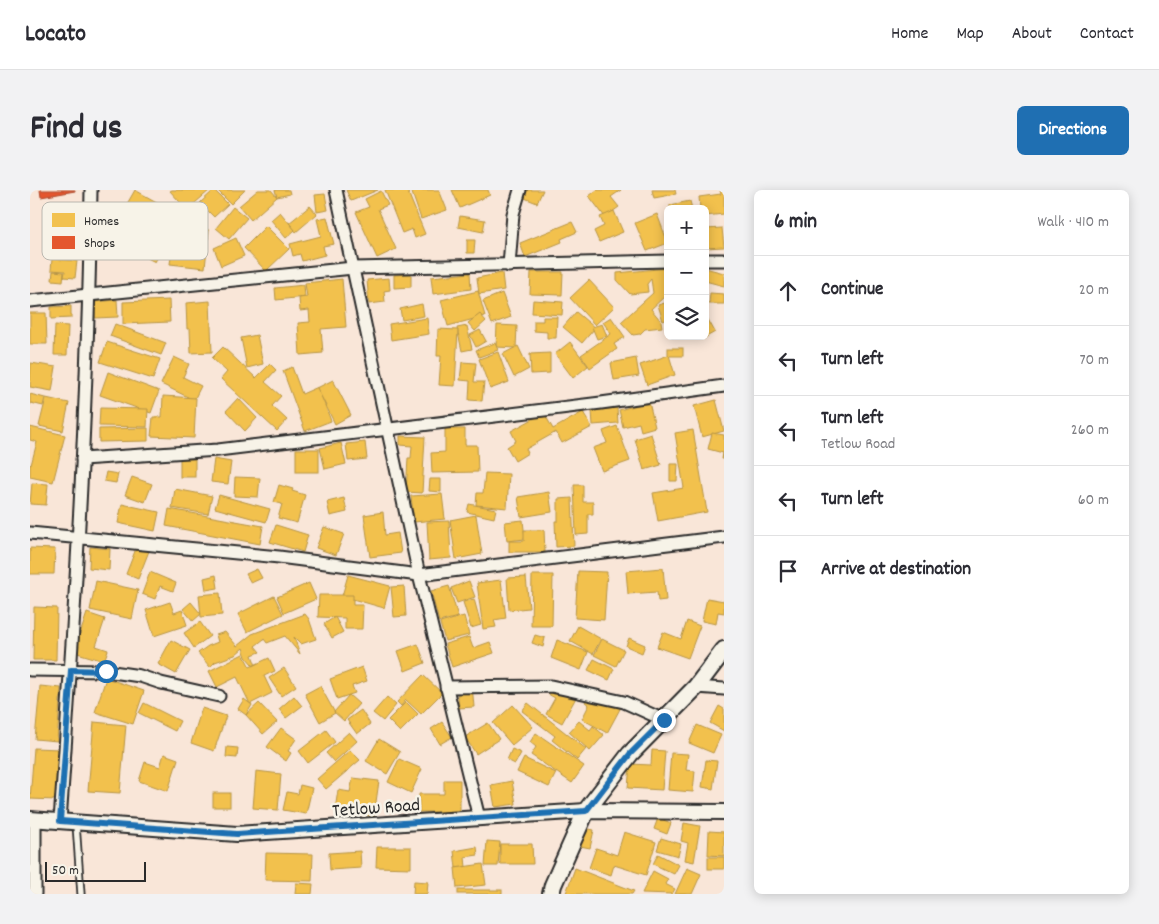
<!DOCTYPE html>
<meta charset="utf-8">
<style>
body{margin:0;font-family:Dekko,sans-serif;background:#f2f2f3;color:#2b2b33}
.controls{position:absolute;right:15px;top:15px;display:grid;overflow:hidden;border-radius:8px;box-shadow:0 2px 12px #0003}
.controls button{width:45px;height:45px;display:grid;place-items:center;padding:0;border:0;border-bottom:1px solid #e1e1e2;background:#fff;color:#2b2b33;font:25px sans-serif}
.scale{position:absolute;left:15px;bottom:12px;width:101px;box-sizing:border-box;padding-left:5px;border:2px solid #2b2b2b;border-top:0;font-size:14px;line-height:18px;white-space:nowrap;color:#2b2b2b;-webkit-text-stroke:4px #f7f3e8;paint-order:stroke}
.stop{position:absolute;width:15px;height:15px;margin:-11px;border:4px solid #1f6fb2;border-radius:50%;background:#fff}
.stop.end{background:#1f6fb2;border-color:#fff;box-shadow:0 1px 5px #0008}
.list{margin:0;padding:0;list-style:none}
h2{display:flex;justify-content:space-between;align-items:center;height:65px;margin:0;padding:0 20px;font-size:21px}
h2 small{font-size:16px;font-weight:400;color:#7c7c81}
.list li{display:grid;grid-template-columns:32px 1fr auto;gap:15px;align-items:center;box-sizing:border-box;height:70px;padding:0 20px;border-top:1px solid #e1e1e2}
.list b{display:block;font-size:19px;white-space:nowrap}
.list p{margin:0;font-size:16px;white-space:nowrap;color:#7c7c81}
.list em{font-size:16px;font-style:normal;color:#7c7c81}
.icon{flex:none;width:28px;height:28px;fill:none;stroke:currentColor;stroke-width:2;stroke-linecap:round;stroke-linejoin:round}
.map{position:relative;flex:none;width:694px;height:704px;overflow:hidden;border-radius:8px}
header{display:flex;align-items:center;gap:30px;box-sizing:border-box;height:70px;padding:0 25px;background:#fff;border-bottom:1px solid #e1e1e2}
header strong{font-size:24px}
nav{display:flex;gap:28px;margin-inline-start:auto;font-size:18px}
.intro{display:flex;align-items:center;justify-content:space-between;box-sizing:border-box;height:120px;padding:0 30px}
h1{margin:0;font-size:35px}
.button{padding:12px 22px;border-radius:8px;background:#1f6fb2;color:#fff;font-size:18px;font-weight:700}
main{display:flex;gap:30px;padding:0 30px}
aside{flex:1;background:#fff;border-radius:8px;box-shadow:0 2px 12px #0003}
.map>svg:first-child{display:block}
</style>
<header>
<strong>Locato</strong>
<nav><a>Home</a><a>Map</a><a>About</a><a>Contact</a></nav>
</header>
<div class="intro"><h1>Find us</h1><a class="button">Directions</a></div>
<main>
<div class="map">
<svg width="694" height="704" viewBox="0 0 694 704">
<rect width="100%" height="100%" fill="#f9e6d8"/>
<filter id="ink" filterUnits="userSpaceOnUse"><feTurbulence type="fractalNoise" baseFrequency=".02" numOctaves="2"/><feDisplacementMap in="SourceGraphic" scale="10" xChannelSelector="R" yChannelSelector="G"/><feConvolveMatrix kernelMatrix="1 2 1 2 8 2 1 2 1" color-interpolation-filters="sRGB"/></filter>
<g filter="url(#ink)">
<g fill="#f2c14e" stroke="#b69444">
<polygon points="105,0 150,25 125,72 78,47"/>
<polygon points="142,0 180,0 157,20 140,1"/>
<polygon points="184,0 198,14 184,27 170,13"/>
<polygon points="187,0 215,0 201,14"/>
<polygon points="228,0 241,0 247,7 221,30 209,16"/>
<polygon points="245,0 259,0 260,4 247,7"/>
<polygon points="316,0 348,0 321,11"/>
<polygon points="355,0 377,0 395,44 385,48 382,39 372,43"/>
<polygon points="381,0 409,0 417,20 391,29"/>
<polygon points="422,0 458,0 460,5 430,18"/>
<polygon points="496,0 513,0 507,13 492,7"/>
<polygon points="567,0 591,0 581,7 589,17 575,27 559,6"/>
<polygon points="622,0 645,0 646,4 624,8"/>
<polygon points="690,0 694,0 694,24 675,26 675,19 670,19 669,7 691,4"/>
<polygon points="351,1 358,15 348,19 366,59 347,68 326,22 339,17 335,9"/>
<polygon points="295,4 298,20 287,22 285,5"/>
<polygon points="660,11 662,19 640,19 640,15"/>
<polygon points="280,16 287,24 266,42 259,33"/>
<polygon points="203,17 217,28 199,49 186,38"/>
<polygon points="584,21 593,42 569,52 564,41 574,36 570,27"/>
<polygon points="250,22 265,40 256,48 241,30"/>
<polygon points="627,24 638,53 617,61 605,33"/>
<polygon points="430,26 455,30 453,42 428,37"/>
<polygon points="297,27 304,54 293,56 295,65 272,71 270,64 263,66 260,54 291,46 287,29"/>
<polygon points="542,32 547,42 531,49 532,52 495,67 490,53"/>
<polygon points="236,36 259,59 236,81 214,58"/>
<polygon points="155,38 179,40 175,78 140,74 143,52 153,53"/>
<polygon points="692,38 694,57 675,58 675,39"/>
<polygon points="206,48 214,66 191,76 184,58"/>
<polygon points="437,50 445,50 444,63 437,63"/>
<polygon points="22,69 47,71 45,88 34,87 35,81 21,80"/>
<polygon points="638,78 638,107 634,107 621,119 631,131 632,137 615,139 610,144 603,145 591,132 623,103 621,89 617,94 618,102 600,104 587,90 587,83"/>
<polygon points="675,78 694,83 694,96 675,91"/>
<polygon points="23,81 34,82 33,91 22,90"/>
<polygon points="501,82 533,82 532,105 500,104"/>
<polygon points="440,83 441,99 403,104 401,87"/>
<polygon points="472,83 474,100 449,104 447,88"/>
<polygon points="381,84 381,97 364,98 364,85"/>
<polygon points="359,88 360,100 354,101 355,112 339,114 337,90"/>
<polygon points="312,89 316,137 291,139 293,163 270,165 268,133 280,132 279,120 270,121 269,108 277,107 275,93"/>
<polygon points="559,90 584,117 565,135 540,108"/>
<polygon points="274,95 275,107 246,110 245,98"/>
<polygon points="448,101 455,126 418,136 411,110"/>
<polygon points="472,103 481,127 462,134 453,111"/>
<polygon points="680,103 694,104 694,114 679,114"/>
<polygon points="87,110 88,127 65,128 64,112"/>
<polygon points="139,110 140,132 93,134 93,112"/>
<polygon points="503,110 533,112 532,125 502,123"/>
<polygon points="180,111 182,162 161,163 160,139 157,139 156,113"/>
<polygon points="638,112 638,129 633,131 628,115"/>
<polygon points="392,114 394,126 372,130 370,119"/>
<polygon points="41,116 41,128 21,129 21,117"/>
<polygon points="546,122 565,138 552,153 533,137"/>
<polygon points="0,123 16,123 17,154 0,154"/>
<polygon points="450,124 456,131 445,141 438,133"/>
<polygon points="675,124 685,142 671,150 669,146 675,146"/>
<polygon points="513,127 527,127 526,148 517,148 517,142 504,141 504,131 513,131"/>
<polygon points="581,127 595,147 584,154 587,159 560,178 551,165 581,144 573,132"/>
<polygon points="397,128 399,144 361,150 359,134"/>
<polygon points="85,134 136,153 131,165 80,146"/>
<polygon points="572,134 577,146 567,149 562,137"/>
<polygon points="25,135 38,136 37,165 24,165"/>
<polygon points="467,135 487,136 486,158 466,157"/>
<polygon points="437,136 442,159 432,161 427,138"/>
<polygon points="408,139 428,140 425,196 409,195 411,166 407,166"/>
<polygon points="450,140 456,151 446,157 440,145"/>
<polygon points="227,145 233,174 217,178 211,148"/>
<polygon points="77,152 130,169 123,189 70,172"/>
<polygon points="540,152 558,176 543,188 525,164"/>
<polygon points="465,153 468,160 449,167 446,160"/>
<polygon points="488,156 499,179 484,187 473,164"/>
<polygon points="193,157 226,188 240,174 246,180 235,192 251,206 242,216 257,230 247,241 191,189 197,182 182,168"/>
<rect x="638" y="158" width="15" height="8"/>
<polygon points="468,162 479,192 460,199 449,169"/>
<polygon points="520,163 520,183 501,184 500,164"/>
<polygon points="639,165 645,185 617,195 610,175"/>
<polygon points="144,167 159,174 153,187 171,196 164,210 131,194"/>
<polygon points="606,168 609,186 584,190 581,173"/>
<polygon points="432,172 446,173 444,192 454,192 452,211 439,210 440,191 430,190"/>
<polygon points="1,173 26,177 22,201 0,197"/>
<polygon points="262,177 272,204 288,197 301,231 275,241 253,181"/>
<polygon points="78,182 129,201 121,223 70,205"/>
<polygon points="303,190 321,225 305,234 287,198"/>
<polygon points="0,204 15,208 13,216 1,213 0,215"/>
<polygon points="133,206 166,208 164,248 121,246 123,227 132,227"/>
<polygon points="16,208 39,213 33,241 9,236"/>
<polygon points="208,208 227,228 215,241 196,221"/>
<polygon points="686,210 694,241 672,247 664,216"/>
<polygon points="619,212 625,237 611,241 609,233 593,237 589,220"/>
<polygon points="70,218 118,219 117,237 69,236"/>
<polygon points="587,218 588,233 563,235 562,221"/>
<polygon points="553,222 562,237 532,253 526,242 496,259 498,263 485,271 477,257 486,251 481,241 514,223 523,239"/>
<polygon points="587,236 600,271 572,281 563,258 577,253 573,241"/>
<polygon points="0,237 35,245 23,292 0,287 0,274 1,275 7,252 0,250"/>
<polygon points="118,238 118,251 69,252 69,239"/>
<polygon points="415,239 435,239 435,255 447,255 448,282 402,283 401,263 415,262"/>
<polygon points="663,240 677,322 628,331 623,303 654,298 645,243"/>
<polygon points="682,243 694,245 694,269 692,269 693,263 678,259"/>
<polygon points="621,244 631,275 614,280 605,249"/>
<polygon points="370,246 395,247 392,303 376,302 378,268 381,268 382,256 370,255"/>
<polygon points="335,252 337,269 318,271 316,254"/>
<polygon points="311,253 316,274 295,279 290,258"/>
<rect x="266" y="259" width="23" height="23"/>
<rect x="150" y="269" width="15" height="18"/>
<polygon points="184,269 201,272 198,294 181,292"/>
<polygon points="640,274 648,274 647,291 640,291"/>
<polygon points="76,282 88,284 86,293 74,291"/>
<polygon points="455,283 479,284 477,318 446,315 447,303 453,303"/>
<polygon points="102,287 122,294 115,312 95,305"/>
<polygon points="205,287 230,288 228,307 204,306"/>
<polygon points="400,289 411,289 411,302 399,301"/>
<polygon points="2,293 18,294 16,315 0,314"/>
<polygon points="249,295 263,299 262,301 275,305 267,333 248,328 252,314 244,312"/>
<polygon points="544,295 553,295 553,312 563,312 563,324 558,324 558,344 546,345"/>
<polygon points="145,299 182,306 178,324 142,318"/>
<polygon points="519,302 522,322 491,327 488,307"/>
<polygon points="412,304 415,329 384,332 381,306"/>
<polygon points="189,305 240,319 236,332 185,318"/>
<polygon points="314,308 317,322 300,326 297,312"/>
<polygon points="542,308 544,356 526,357 525,331 528,331 528,309"/>
<polygon points="92,314 129,322 125,341 88,333"/>
<polygon points="439,314 466,319 464,328 437,322"/>
<polygon points="139,319 233,336 230,354 136,336"/>
<polygon points="353,322 355,345 368,343 371,363 340,367 334,325"/>
<polygon points="446,325 452,364 426,369 420,330"/>
<polygon points="493,330 495,349 477,351 475,332"/>
<polygon points="419,331 421,368 399,370 397,332"/>
<polygon points="246,335 278,345 273,362 240,352"/>
<polygon points="294,337 314,344 306,365 286,358"/>
<polygon points="494,340 514,340 515,362 479,362 479,351 494,351"/>
<polygon points="107,356 119,361 108,389 96,384"/>
<polygon points="60,357 80,359 79,380 59,378"/>
<polygon points="0,358 25,359 24,384 0,384"/>
<polygon points="633,378 636,410 628,411 627,402 598,404 596,381"/>
<polygon points="227,379 232,388 221,393 216,384"/>
<polygon points="548,381 577,382 574,430 545,428"/>
<polygon points="120,382 146,393 143,401 130,396 125,409 112,404"/>
<polygon points="186,385 188,398 176,400 174,388"/>
<polygon points="318,385 360,396 354,418 312,406"/>
<polygon points="502,385 523,385 522,436 501,436"/>
<polygon points="496,387 499,418 479,420 477,388"/>
<polygon points="471,390 476,428 464,430 466,437 453,439 447,393"/>
<polygon points="66,391 108,400 102,429 60,420"/>
<polygon points="439,391 445,407 427,413 421,398"/>
<polygon points="279,393 286,409 254,423 247,407"/>
<polygon points="374,396 376,426 364,427 361,397"/>
<polygon points="419,396 428,427 409,432 401,401"/>
<polygon points="190,403 192,425 171,427 169,405"/>
<polygon points="289,405 323,405 323,415 333,415 332,439 315,439 315,428 288,427"/>
<polygon points="244,406 253,424 217,442 208,424"/>
<polygon points="677,408 694,411 694,423 688,422 686,434 672,431"/>
<polygon points="444,409 451,435 441,438 433,412"/>
<polygon points="140,412 144,423 152,420 157,435 124,446 116,420"/>
<polygon points="161,412 171,424 163,431 153,419"/>
<polygon points="4,417 27,418 26,470 3,470"/>
<polygon points="57,423 75,429 66,456 78,460 74,471 44,462"/>
<polygon points="275,424 279,429 286,449 271,454 264,447 270,464 255,446 237,453 234,449 225,456 230,462 222,465 228,481 216,467 213,458 205,465 185,472 180,477 168,463 178,456 188,452 186,445 195,442 207,456 222,444"/>
<polygon points="434,426 439,445 415,451 410,433"/>
<polygon points="305,427 313,442 302,448 294,434"/>
<polygon points="657,431 670,436 658,468 627,457 633,442 651,449"/>
<polygon points="170,432 180,446 164,458 154,443"/>
<polygon points="548,436 571,449 563,464 540,451"/>
<polygon points="505,445 515,448 513,457 502,453"/>
<polygon points="439,447 443,458 460,452 464,463 422,477 415,454"/>
<polygon points="599,448 615,455 612,463 596,456"/>
<polygon points="572,449 594,460 586,476 564,465"/>
<polygon points="141,450 160,460 146,484 128,474"/>
<polygon points="527,450 558,462 551,480 521,468"/>
<polygon points="388,454 395,473 375,481 368,461"/>
<polygon points="213,464 220,477 239,468 245,481 234,486 242,503 220,514 207,487 187,497 179,481"/>
<polygon points="564,469 584,479 579,490 558,480"/>
<polygon points="332,477 337,491 322,496 325,503 307,509 300,489"/>
<polygon points="254,478 266,496 251,506 239,488"/>
<polygon points="393,485 412,503 391,524 376,510 371,516 367,512"/>
<polygon points="76,488 114,501 103,534 65,522"/>
<polygon points="525,491 548,504 532,533 516,524 525,508 518,504"/>
<polygon points="442,495 444,517 429,518 427,497"/>
<polygon points="10,496 31,498 27,551 5,549"/>
<polygon points="290,496 305,523 290,532 275,504"/>
<polygon points="561,500 591,517 577,543 552,529 559,515 555,512"/>
<polygon points="319,505 329,514 314,531 304,522"/>
<polygon points="264,506 272,516 256,528 249,519"/>
<polygon points="357,507 366,515 353,531 343,523"/>
<polygon points="214,509 222,515 216,525 208,519"/>
<polygon points="376,512 388,524 370,542 358,530"/>
<polygon points="114,513 150,531 145,541 109,523"/>
<polygon points="229,513 247,532 233,544 216,525"/>
<polygon points="498,513 556,559 547,570 522,550 525,546 492,521"/>
<polygon points="483,515 503,537 482,555 463,533"/>
<polygon points="689,516 694,519 694,541 680,533"/>
<polygon points="172,518 196,526 184,561 161,553"/>
<polygon points="331,520 340,534 327,544 317,530"/>
<polygon points="549,531 560,540 563,536 574,545 560,561 539,542"/>
<polygon points="64,532 96,535 90,603 58,601"/>
<polygon points="412,532 422,547 410,554 401,539"/>
<polygon points="458,533 469,549 446,564 435,547"/>
<polygon points="667,535 691,545 683,563 659,553"/>
<polygon points="251,538 266,549 258,561 261,563 256,571 237,557"/>
<polygon points="296,540 305,552 278,573 269,561"/>
<polygon points="319,542 327,551 304,572 296,563"/>
<polygon points="506,543 554,576 542,593 501,565 506,557 500,552"/>
<polygon points="349,549 370,562 357,584 336,571"/>
<polygon points="197,557 208,558 207,568 196,567"/>
<polygon points="4,558 29,559 26,610 0,609"/>
<polygon points="482,559 491,563 485,574 477,570"/>
<polygon points="320,560 330,570 296,599 287,589"/>
<polygon points="622,560 635,561 632,600 598,598 600,574 621,575"/>
<polygon points="641,563 658,564 656,580 665,581 663,602 638,600"/>
<polygon points="134,564 148,569 138,601 109,591 115,572 130,577"/>
<polygon points="494,568 526,583 519,597 487,582"/>
<polygon points="369,569 392,579 381,603 358,592"/>
<polygon points="676,570 687,571 683,599 672,597"/>
<polygon points="226,581 251,584 248,620 223,618"/>
<polygon points="323,588 349,591 344,626 305,620 308,600 320,602"/>
<polygon points="414,590 430,590 430,622 389,622 389,604 414,604"/>
<polygon points="482,591 486,614 465,617 461,595"/>
<polygon points="270,595 282,598 276,624 253,620 257,602 268,604"/>
<rect x="183" y="603" width="17" height="14"/>
<polygon points="628,628 641,633 637,644 624,639"/>
<polygon points="654,633 670,636 664,672 655,670 658,653 651,651"/>
<polygon points="554,638 564,640 560,658 550,656"/>
<polygon points="679,641 694,642 694,666 678,665"/>
<polygon points="594,642 626,652 616,685 584,675 581,685 559,678 566,658 587,665"/>
<polygon points="631,648 651,654 648,666 627,660"/>
<polygon points="457,651 470,652 468,676 455,676"/>
<polygon points="470,654 502,654 503,674 470,674"/>
<polygon points="347,657 381,657 381,678 346,677"/>
<polygon points="447,657 448,665 435,667 436,677 426,678 424,661"/>
<polygon points="330,661 331,678 300,680 299,663"/>
<polygon points="236,663 283,664 282,691 235,690"/>
<polygon points="628,664 649,675 644,684 623,674"/>
<rect x="678" y="667" width="16" height="12"/>
<polygon points="453,674 456,695 427,698 425,678"/>
<polygon points="545,678 604,701 602,704 540,704 536,703"/>
<polygon points="657,678 671,684 662,704 645,704"/>
<polygon points="623,681 638,689 635,694 645,699 642,704 612,703"/>
<polygon points="384,691 398,692 397,704 383,704"/>
<polygon points="266,693 283,694 282,704 265,704"/>
<rect x="428" y="700" width="44" height="4"/>
</g>
<polygon fill="#e4572e" stroke="#ac4a2d" points="10,0 45,0 45,1 11,7"/>
<g fill="none" stroke-linecap="round" stroke-linejoin="round">
<defs>
<polyline id="service" points="46,634 51,704"/>
<g id="minor">
<polyline points="306,0 389,385 449,628"/>
<polyline points="675,70 694,70"/>
<polyline points="479,76 483,24 490,0"/>
<polyline points="0,111 323,78 638,71"/>
<polyline points="52,269 188,260 571,213 694,196"/>
<polyline points="0,343 249,367 389,385 694,347"/>
<polyline points="0,480 76,481 110,486 131,493 189,506"/>
<polyline points="416,497 521,496 594,512 634,530"/>
<polyline points="666,497 694,499"/>
<path d="M30,631C45,421 58,211 61,0"/>
<polyline points="5,704 5,629"/>
</g>
<polyline id="tertiary" points="0,629 207,644 556,621 694,622"/>
<polyline id="secondary" points="521,704 523,695 556,621 600,564 666,497 694,460"/>
</defs>
<use href="#service" stroke="#2b2b2b" stroke-width="9"/>
<use href="#minor" stroke="#2b2b2b" stroke-width="15"/>
<use href="#tertiary" stroke="#2b2b2b" stroke-width="18"/>
<use href="#secondary" stroke="#2b2b2b" stroke-width="20"/>
<use href="#service" stroke="#f7f3e8" stroke-width="5.5"/>
<use href="#minor" stroke="#f7f3e8" stroke-width="11"/>
<use href="#tertiary" stroke="#f7f3e8" stroke-width="14"/>
<use href="#secondary" stroke="#f7f3e8" stroke-width="16"/>
</g>
</g>
<g fill="none" stroke-linecap="round" stroke-linejoin="round" filter="url(#ink)">
<polyline stroke="#1f6fb2" stroke-width="6" points="76,481 41,480 30,631 207,644 556,621 600,564 634,530"/>
</g>
<g text-anchor="middle" stroke-width="5" stroke-linejoin="round" paint-order="stroke">
<g font-size="19" fill="#2b2b2b" stroke="#f7f3e8">
<text transform="translate(346 616) rotate(-4)" y="7">Tetlow Road</text>
</g>
</g>
<rect x="12" y="12" width="166" height="58" rx="8" fill="#f7f3e8" stroke="#bab7af" stroke-width="1"/>
<rect x="22" y="23" width="23" height="14" fill="#f2c14e"/>
<rect x="22" y="46" width="23" height="13" fill="#e4572e"/>
<g font-size="14" fill="#2b2b2b">
<text x="54" y="35">Homes</text>
<text x="54" y="57">Shops</text>
</g>
</svg>
<div class="controls">
<button>+</button>
<button>−</button>
<button><svg class="icon" aria-label="layers" viewBox="0 0 24 24"><path d="M12 4l9 5-9 5-9-5zM3 14l9 5 9-5"/></svg></button>
</div>
<div class="scale">50 m</div>
<div class="stop" style="left:76px;top:481px"></div>
<div class="stop end" style="left:634px;top:530px"></div>
</div>
<aside>
<h2>6 min<small>Walk · 410 m</small></h2>
<ul class="list">
<li><svg class="icon" aria-label="ahead" viewBox="0 0 24 24"><path d="M12 20V5M6 11l6-6 6 6"/></svg><div><b>Continue</b></div><em>20 m</em></li>
<li><svg class="icon" aria-label="left" viewBox="0 0 24 24"><path d="M17 20v-9H6M10 6l-5 5 5 5"/></svg><div><b>Turn left</b></div><em>70 m</em></li>
<li><svg class="icon" aria-label="left" viewBox="0 0 24 24"><path d="M17 20v-9H6M10 6l-5 5 5 5"/></svg><div><b>Turn left</b><p>Tetlow Road</p></div><em>260 m</em></li>
<li><svg class="icon" aria-label="left" viewBox="0 0 24 24"><path d="M17 20v-9H6M10 6l-5 5 5 5"/></svg><div><b>Turn left</b></div><em>60 m</em></li>
<li><svg class="icon" aria-label="arrive" viewBox="0 0 24 24"><path d="M6 21V4h12l-3 4 3 4H6"/></svg><div><b>Arrive at destination</b></div></li>
</ul>
</aside>
</main>
